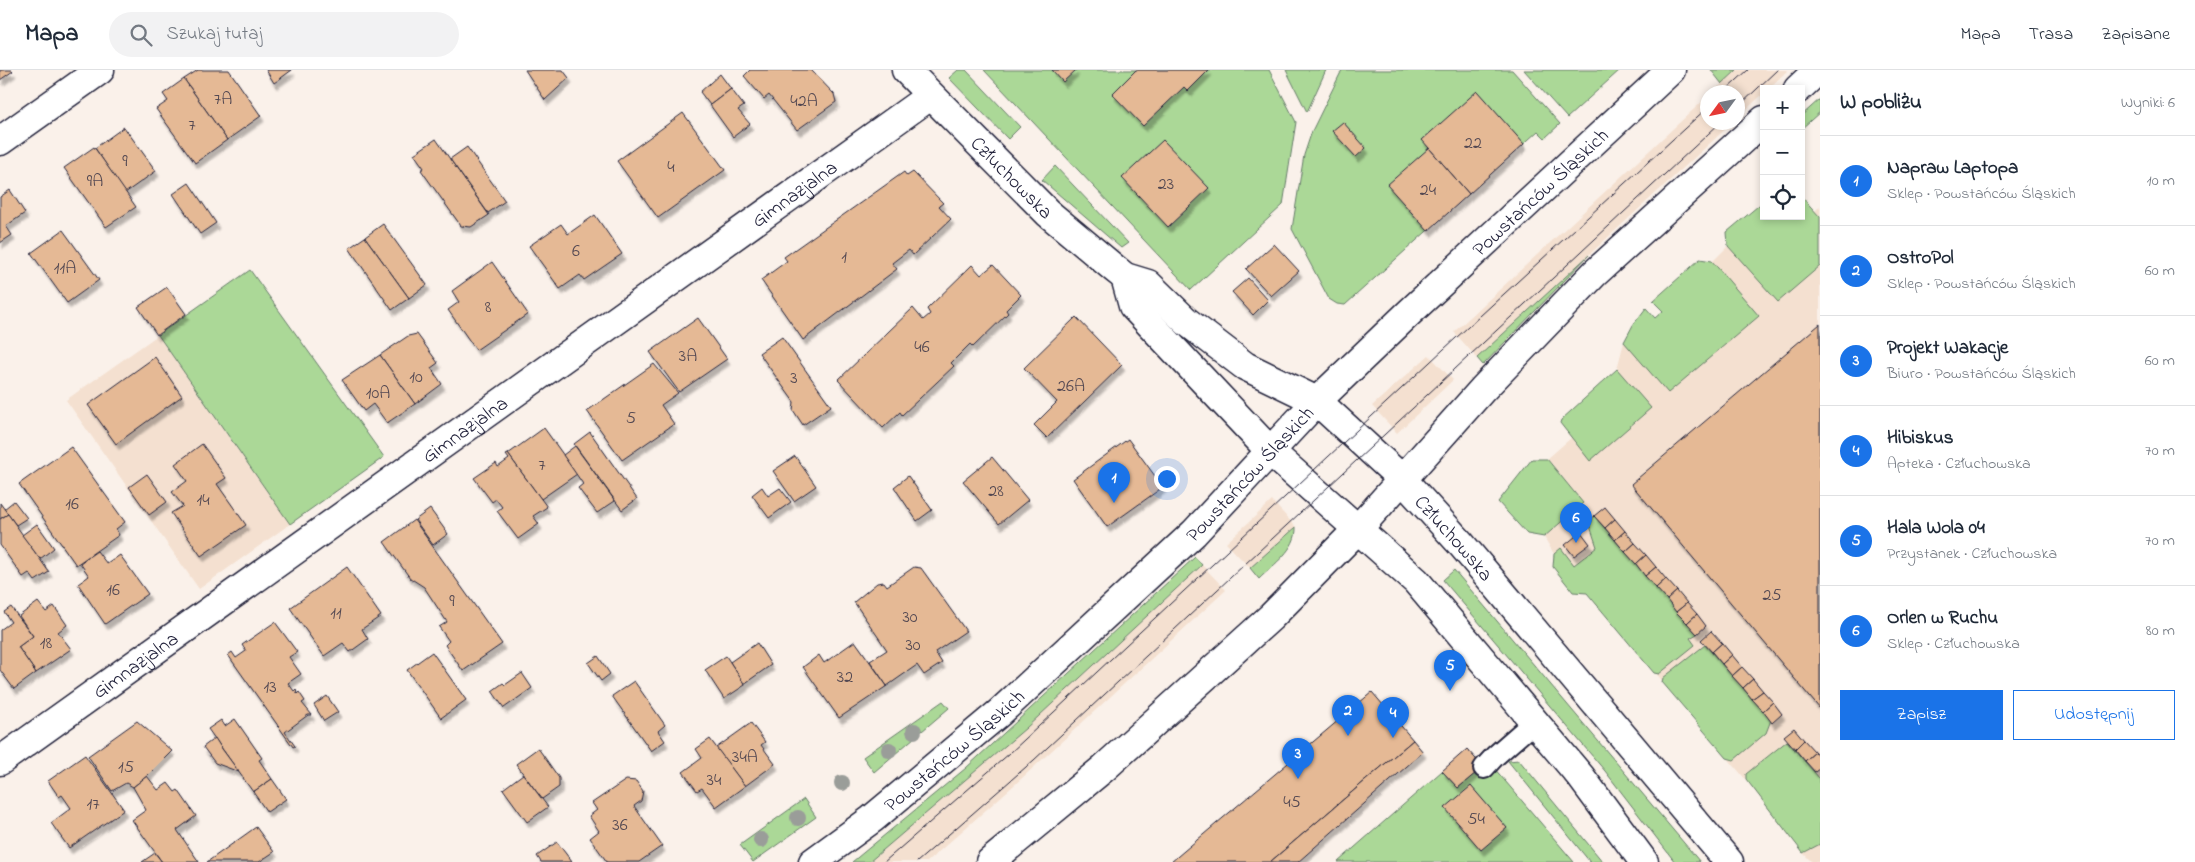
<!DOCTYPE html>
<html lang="pl">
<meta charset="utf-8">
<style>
body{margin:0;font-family:"Indie Flower",sans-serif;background:#f2f2f3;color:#1f2937}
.controls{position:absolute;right:15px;top:15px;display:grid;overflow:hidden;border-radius:0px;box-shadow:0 2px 8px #0003}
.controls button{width:45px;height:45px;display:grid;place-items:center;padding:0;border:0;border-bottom:1px solid #e0e1e3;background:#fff;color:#1f2937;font:25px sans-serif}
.compass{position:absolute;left:1700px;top:15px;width:45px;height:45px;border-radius:50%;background:#fff;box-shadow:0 2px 8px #0003;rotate:237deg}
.you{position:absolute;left:1166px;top:408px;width:18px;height:18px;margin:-12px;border:4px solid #fff;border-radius:50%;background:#1a73e8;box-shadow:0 0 0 8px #1a73e833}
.badge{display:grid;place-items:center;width:32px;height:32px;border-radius:50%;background:#1a73e8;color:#fff;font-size:16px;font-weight:700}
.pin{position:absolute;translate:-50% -41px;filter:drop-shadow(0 1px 2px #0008)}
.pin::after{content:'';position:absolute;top:26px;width:18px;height:15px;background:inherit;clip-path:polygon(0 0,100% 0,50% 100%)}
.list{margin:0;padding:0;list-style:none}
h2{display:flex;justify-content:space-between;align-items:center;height:65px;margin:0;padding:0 20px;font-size:21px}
h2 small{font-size:16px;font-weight:400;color:#747a83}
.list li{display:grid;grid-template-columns:32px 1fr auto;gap:15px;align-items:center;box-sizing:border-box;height:90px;padding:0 20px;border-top:1px solid #e0e1e3}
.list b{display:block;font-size:19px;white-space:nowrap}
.list p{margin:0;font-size:16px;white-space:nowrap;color:#747a83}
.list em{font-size:16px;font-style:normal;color:#747a83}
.actions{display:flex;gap:10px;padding:15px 20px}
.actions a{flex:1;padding:11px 0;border:1px solid #1a73e8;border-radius:0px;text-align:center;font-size:18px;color:#1a73e8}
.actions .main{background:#1a73e8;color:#fff}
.icon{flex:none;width:28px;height:28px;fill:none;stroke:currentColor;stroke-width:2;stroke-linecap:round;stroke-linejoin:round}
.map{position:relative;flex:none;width:1820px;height:792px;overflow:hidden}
header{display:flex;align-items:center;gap:30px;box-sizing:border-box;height:70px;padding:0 25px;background:#fff;border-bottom:1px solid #e0e1e3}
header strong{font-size:24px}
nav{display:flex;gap:28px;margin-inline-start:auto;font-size:18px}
.search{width:350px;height:45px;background:#f2f2f3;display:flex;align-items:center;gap:12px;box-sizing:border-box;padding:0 18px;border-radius:28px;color:#747a83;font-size:19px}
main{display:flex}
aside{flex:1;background:#fff}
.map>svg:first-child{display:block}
</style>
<header>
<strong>Mapa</strong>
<div class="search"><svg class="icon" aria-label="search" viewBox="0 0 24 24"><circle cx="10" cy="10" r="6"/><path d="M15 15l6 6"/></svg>Szukaj tutaj</div>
<nav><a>Mapa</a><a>Trasa</a><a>Zapisane</a></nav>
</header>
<main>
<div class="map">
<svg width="1820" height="792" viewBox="0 0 1820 792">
<defs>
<filter id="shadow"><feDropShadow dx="3" dy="5.5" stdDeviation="1" flood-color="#0004"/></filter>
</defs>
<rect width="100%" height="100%" fill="#faf1ea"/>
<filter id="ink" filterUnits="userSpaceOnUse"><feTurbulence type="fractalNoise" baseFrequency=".02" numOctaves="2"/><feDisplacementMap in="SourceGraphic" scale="10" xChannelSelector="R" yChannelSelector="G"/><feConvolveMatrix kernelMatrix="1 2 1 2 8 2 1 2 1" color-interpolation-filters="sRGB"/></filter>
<g filter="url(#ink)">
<g fill="#f4e0d0">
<polygon points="1737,0 1788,0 1768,19 1764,19 1764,23 1738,47 1738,22 1713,22"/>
<polygon points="1707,27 1708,52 1732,53 1477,288 1454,262"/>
<polygon points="1801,126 1815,141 1820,136 1820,792 1812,792 1803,783 1747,711 1588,523 1573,522 1553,497 1554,484 1544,467 1583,433 1547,389 1571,368 1560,353 1561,350 1617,299 1624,272 1633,255 1646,238 1655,248 1663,241 1653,231 1700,189 1713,191 1728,176 1727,162 1764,131 1764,146 1801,146"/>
<polygon points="158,265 290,454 199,519 66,330"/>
<polygon points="1429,285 1453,310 1397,363 1372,336"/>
<polygon points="1272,431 1296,457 1250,498 1226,473"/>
<polygon points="1202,495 1226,520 1021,709 927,792 869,792 1026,658"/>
</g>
<g fill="#abd897" stroke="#667d69">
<polygon points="958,0 966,0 1020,57 1008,69 949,8"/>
<polygon points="984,0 1269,0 1296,52 1283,135 1191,220"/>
<polygon points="1286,0 1326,0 1307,42"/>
<polygon points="1342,0 1512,0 1560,54 1545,68 1538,61 1345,235 1337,234 1329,229 1292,159 1304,85 1312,61"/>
<polygon points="1524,0 1620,0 1567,48"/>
<polygon points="1711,0 1737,0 1722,14"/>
<polygon points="1820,29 1820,42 1801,59 1801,46"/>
<polygon points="1055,96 1128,173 1121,178 1042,110"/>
<polygon points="1801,126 1820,147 1820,196 1778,232 1728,176 1727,162 1764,131 1764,146 1801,146"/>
<polygon points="1589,185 1483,295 1477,288"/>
<polygon points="1700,189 1712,191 1759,246 1668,323 1624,272 1633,255 1646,238 1655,248 1663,241 1653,231"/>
<polygon points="250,200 384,387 290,454 158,265"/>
<polygon points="1617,299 1651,338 1590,391 1560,353 1561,350"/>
<polygon points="1532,389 1547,389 1583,433 1544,467 1527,464 1498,432"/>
<polygon points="1594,446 1697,564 1690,568 1695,575 1659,604 1654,603 1587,523 1573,522 1553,497 1554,484 1561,478 1574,495 1597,477 1590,456"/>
<path d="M1296,457C1297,479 1274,494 1259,509L1250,498Z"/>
<polygon points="1195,487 1202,495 1026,658 869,792 852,792 966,698"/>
<polygon points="1454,500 1700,792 1675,792 1605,701 1443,510"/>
<polygon points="1705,575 1771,650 1766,663 1734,690 1727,688 1662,612 1663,608"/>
<polygon points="943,631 949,638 874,702 863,687"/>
<polygon points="1787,671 1820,709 1820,774 1803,783 1746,709 1746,704"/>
<polygon points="1519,690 1603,792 1590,792 1508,691"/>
<polygon points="1483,697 1494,698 1574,792 1338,792 1442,701 1458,718"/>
<polygon points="804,729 816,747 753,792 740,775"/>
</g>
<g fill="#e5b995" stroke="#22223b" filter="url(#shadow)">
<polygon points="0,0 12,0 13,1 0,10"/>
<polygon points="198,0 229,0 261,46 227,70 184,9"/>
<polygon points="266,0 292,0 274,13"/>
<polygon points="525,0 563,0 569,8 545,30"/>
<polygon points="750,0 811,0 834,24 836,32 797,60 769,25 764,29 744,6"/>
<polygon points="1052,0 1076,0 1063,12"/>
<polygon points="1136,0 1209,0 1188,21 1184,17 1143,56 1112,24"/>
<polygon points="720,4 731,19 710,35 700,22"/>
<polygon points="184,9 227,70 195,93 156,39 168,31 163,24"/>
<polygon points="731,19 744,36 738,40 750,54 733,67 710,35"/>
<polygon points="1477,21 1524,74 1469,124 1422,70"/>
<polygon points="683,43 725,100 658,148 617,91"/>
<polygon points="1343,52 1366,78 1356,87 1332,61"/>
<polygon points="124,57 156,101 125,123 95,78"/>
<polygon points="436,69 489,145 471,157 461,156 421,100 424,98 414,84"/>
<polygon points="1163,70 1209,118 1168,157 1122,108"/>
<polygon points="94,77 136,137 106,157 64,98"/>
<polygon points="467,77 505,131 488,143 450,89"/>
<polygon points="1429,78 1469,124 1428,161 1387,115"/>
<polygon points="904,102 907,106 913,102 943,133 939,136 951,149 913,185 909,180 892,193 897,199 803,270 761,210 787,191 784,187"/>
<polygon points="189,113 216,153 200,164 173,124"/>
<polygon points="10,120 25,143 6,156 12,165 0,173 0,127"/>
<polygon points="595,145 622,184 584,210 580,205 560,219 529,176 561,154 568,164"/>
<polygon points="383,154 427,215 409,228 365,167"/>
<polygon points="63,160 99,210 67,233 31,183"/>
<polygon points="365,167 409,228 392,240 349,178"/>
<polygon points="1274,174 1299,201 1271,226 1246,199"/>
<polygon points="492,192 528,244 476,280 448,240 459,232 452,221"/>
<polygon points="972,195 981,205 993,195 1021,225 1006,240 1008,243 973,277 970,274 951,293 954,296 902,345 900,342 883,358 838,310 913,238 923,250 930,244 927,239"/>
<polygon points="1248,208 1268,230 1253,245 1232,222"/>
<polygon points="167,217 186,244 157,265 138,237"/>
<polygon points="1076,247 1122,295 1047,368 1034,355 1057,332 1024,298"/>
<polygon points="698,248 727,289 679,322 650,282"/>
<polygon points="1820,254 1820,639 1631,414"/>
<polygon points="417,264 438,293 431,298 442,314 415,334 380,285 408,266"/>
<polygon points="782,267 831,336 803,355 793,340 794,332 759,283"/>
<polygon points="380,285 415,334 387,353 373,334 364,341 342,310"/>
<polygon points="155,287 182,326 116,374 88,335"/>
<polygon points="654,294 678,323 661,335 674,354 622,390 587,341"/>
<polygon points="544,358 577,404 541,429 508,384"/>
<polygon points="590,362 637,429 622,440 574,374"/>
<polygon points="1128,369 1163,417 1107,457 1073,409"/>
<polygon points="202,374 226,408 217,414 246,455 201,486 171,443 183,436 172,422 187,411 175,394"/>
<polygon points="575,376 615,431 597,443 578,418 583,414 563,385"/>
<polygon points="71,377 125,452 116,459 119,465 76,495 19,414"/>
<polygon points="508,384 547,437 533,446 539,454 518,469 497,441 502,437 496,429 492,432 474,408 496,393 498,397 509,389 506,385"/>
<polygon points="795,386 816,416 794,431 773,401"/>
<polygon points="992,387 1028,430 999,454 963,411"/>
<polygon points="147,404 167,432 149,445 129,417"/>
<polygon points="908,406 932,440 917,451 894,417"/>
<polygon points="762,417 768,426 780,418 791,432 769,448 752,425"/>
<polygon points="14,431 27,448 16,455 4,439"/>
<polygon points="0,433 8,444 0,449"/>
<polygon points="1605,437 1615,449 1605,458 1594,446"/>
<polygon points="430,439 448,464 433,475 415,450"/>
<polygon points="8,444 49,502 35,511 29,503 23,507 0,475 0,449"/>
<polygon points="1615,449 1625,461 1615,470 1605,458"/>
<polygon points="414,450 502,574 463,601 445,575 449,571 439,557 447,552 424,517 410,508 384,472"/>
<polygon points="37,454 54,478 40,489 22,465"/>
<polygon points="1625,461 1635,473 1625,482 1615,470"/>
<polygon points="1581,462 1590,474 1574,486 1565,475"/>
<polygon points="1635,473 1646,485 1636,494 1625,482"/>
<polygon points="97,481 107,494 120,485 148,524 105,554 78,514 89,506 80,493"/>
<polygon points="1646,485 1656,497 1645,506 1636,494"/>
<polygon points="347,497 381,546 362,559 368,569 350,582 343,573 324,586 290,538"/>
<polygon points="914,497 921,498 966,561 935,582 942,593 924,605 917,595 887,616 870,591 887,580 854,532 877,513 884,512 887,516"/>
<polygon points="1656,497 1666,509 1656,518 1645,506"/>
<polygon points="1666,509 1677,521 1667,530 1656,518"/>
<polygon points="1677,521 1687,533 1676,542 1667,530"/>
<polygon points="38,532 46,542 54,536 67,555 58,562 71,579 36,603 18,577 33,566 19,546"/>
<polygon points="1687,533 1697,544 1687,553 1676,542"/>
<polygon points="11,537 33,566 18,577 36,603 14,619 0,600 0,560 11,552 4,542"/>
<polygon points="1697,544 1706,556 1697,564 1687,553"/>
<polygon points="275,552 297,582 289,587 301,604 288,613 294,621 296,619 297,624 299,622 305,631 302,633 312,645 308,645 285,662 295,676 293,677 228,585 232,582 236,588 246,581 242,575"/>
<polygon points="1711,561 1722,573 1712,582 1701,570"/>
<polygon points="855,571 887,616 839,648 803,597 819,585 824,593"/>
<polygon points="757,573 771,595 744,614 730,592"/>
<polygon points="1722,573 1732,585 1722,594 1712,582"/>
<polygon points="432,582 466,630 441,648 407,600"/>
<polygon points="1732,585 1742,597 1732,606 1722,594"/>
<polygon points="598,586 610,604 601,611 588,593"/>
<polygon points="726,586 745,615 724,629 705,600"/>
<polygon points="1742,597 1753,609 1743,618 1732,606"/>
<polygon points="522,603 532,618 504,638 492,621 503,613 505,615"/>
<polygon points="1753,609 1763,621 1752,629 1743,618"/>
<polygon points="634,611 665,655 658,661 665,671 651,681 612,626"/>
<polygon points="1763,621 1773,632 1763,641 1752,629"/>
<polygon points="1372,622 1413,670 1270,792 1171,792"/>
<polygon points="327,626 338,642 324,651 314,635"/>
<polygon points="1773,632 1782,644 1772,653 1763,641"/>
<polygon points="235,649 262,688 259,690 272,709 253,722 208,659 221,650 225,656"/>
<polygon points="137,651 172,681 147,706 133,717 126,713 112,721 88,686"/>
<polygon points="751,653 765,672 761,675 775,694 745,716 716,678"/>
<polygon points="1794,658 1804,670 1795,679 1784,666"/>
<polygon points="215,668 220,676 239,702 215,693 203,677"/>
<polygon points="710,669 745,716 716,737 702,718 697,721 683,702 702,688 696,679"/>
<polygon points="1413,670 1423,682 1298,792 1270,792"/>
<polygon points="1804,670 1815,682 1805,691 1795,679"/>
<polygon points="538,678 559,708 559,717 542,729 516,694"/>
<polygon points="1467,679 1483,697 1458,718 1442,701"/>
<polygon points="1815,682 1820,688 1820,698 1815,702 1805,691"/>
<polygon points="85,685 124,740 69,778 51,753 71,738 62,725 59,727 48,711"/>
<polygon points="523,704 548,737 527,752 503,719"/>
<polygon points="147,706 158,720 168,713 175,722 178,720 196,746 177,760 199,792 162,792 132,750 146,740 133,717"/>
<polygon points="272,709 286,729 267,742 253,722"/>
<polygon points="626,710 636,711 643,721 641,731 634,736 662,776 639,792 607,792 590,768 599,761 589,746 597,740 592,733"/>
<polygon points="1471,716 1507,758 1481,780 1445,738"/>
<polygon points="256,757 274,782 259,792 207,792"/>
<polygon points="557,772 572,792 541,792 537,786"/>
<polygon points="155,783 162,792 142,792"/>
</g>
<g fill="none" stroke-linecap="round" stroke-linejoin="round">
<defs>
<polyline id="lane" points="1484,698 1495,686 1535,651"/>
<g id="street">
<path id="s1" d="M906,0L1048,143L1115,199L1125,207L1148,214L1186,251L1245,296L1317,331"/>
<polyline points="0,71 100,0"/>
<polyline points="1125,207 1133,236 1271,382"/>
<path id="s2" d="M0,691L930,26"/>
</g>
<g id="secondary">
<polyline points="1798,19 1818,0"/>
<path id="s3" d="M1317,331L1402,409L1462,475L1729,792"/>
<polyline points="1271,382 1416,511 1581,707 1644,792"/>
<path id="s4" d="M813,792L872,749L999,643L1194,463L1317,331L1410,242L1671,0"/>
<polyline points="990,792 1104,698 1271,547 1357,460 1483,319 1595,203 1764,50"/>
</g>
</defs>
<use href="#lane" stroke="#22223b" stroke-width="24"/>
<use href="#street" stroke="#22223b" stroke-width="31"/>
<use href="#secondary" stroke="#22223b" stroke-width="31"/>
<use href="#lane" stroke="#fff" stroke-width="20"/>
<use href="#street" stroke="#fff" stroke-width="28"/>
<use href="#secondary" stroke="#fff" stroke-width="28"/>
<g stroke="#22223b" stroke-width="1">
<polyline points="1724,22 1748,0"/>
<polyline points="1738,37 1777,0"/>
<polyline points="884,792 1010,683 1444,279 1708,37"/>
<polyline points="917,792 1034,690 1721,52"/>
</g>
</g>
<g fill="#9a9d99">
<circle cx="914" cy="661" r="8"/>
<circle cx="889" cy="680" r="8"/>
<circle cx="842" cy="713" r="8"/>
<circle cx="798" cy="748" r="8"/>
<circle cx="761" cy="770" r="8"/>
</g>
</g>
<g text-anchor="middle" stroke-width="4" stroke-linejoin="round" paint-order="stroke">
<g font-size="18" fill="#534852">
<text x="223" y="34">7A</text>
<text x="804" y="36">42A</text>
<text x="192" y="60">7</text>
<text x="1473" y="78">22</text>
<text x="125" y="96">9</text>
<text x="671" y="102">4</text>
<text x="95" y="116">9A</text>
<text x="1166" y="119">23</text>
<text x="1428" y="125">24</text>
<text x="576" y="186">6</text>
<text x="844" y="192">1</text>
<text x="65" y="203">11A</text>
<text x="488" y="242">8</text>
<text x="922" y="282">46</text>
<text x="688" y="291">3A</text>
<text x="416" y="312">10</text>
<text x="794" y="313">3</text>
<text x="1071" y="321">26A</text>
<text x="378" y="328">10A</text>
<text x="631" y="353">5</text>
<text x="542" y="400">7</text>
<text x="996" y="426">28</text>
<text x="203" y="435">14</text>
<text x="72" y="439">16</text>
<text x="113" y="525">16</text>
<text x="1772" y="530">25</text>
<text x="452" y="536">9</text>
<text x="336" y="548">11</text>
<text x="910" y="552">30</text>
<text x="46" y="578">18</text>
<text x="913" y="580">30</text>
<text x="845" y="612">32</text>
<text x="270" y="622">13</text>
<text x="745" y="692">34A</text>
<text x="126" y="702">15</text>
<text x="714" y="715">34</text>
<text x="1292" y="737">45</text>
<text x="93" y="739">17</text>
<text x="1476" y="754">54</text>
<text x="620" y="760">36</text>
</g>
<g font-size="20" fill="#22223b" stroke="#fff">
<text dy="7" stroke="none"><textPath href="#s1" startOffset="151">Człuchowska</textPath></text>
<text dy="7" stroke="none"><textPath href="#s4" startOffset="990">Powstańców Śląskich</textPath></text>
<text dy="7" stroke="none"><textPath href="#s2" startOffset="976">Gimnazjalna</textPath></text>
<text dy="7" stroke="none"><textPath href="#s2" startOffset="571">Gimnazjalna</textPath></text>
<text dy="7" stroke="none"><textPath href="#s4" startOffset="585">Powstańców Śląskich</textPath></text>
<text dy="7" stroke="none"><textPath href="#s3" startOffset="194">Człuchowska</textPath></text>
<text dy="7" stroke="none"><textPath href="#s2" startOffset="166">Gimnazjalna</textPath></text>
<text dy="7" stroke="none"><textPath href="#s4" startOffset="180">Powstańców Śląskich</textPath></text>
</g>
</g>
</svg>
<div class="controls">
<button>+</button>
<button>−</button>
<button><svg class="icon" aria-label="locate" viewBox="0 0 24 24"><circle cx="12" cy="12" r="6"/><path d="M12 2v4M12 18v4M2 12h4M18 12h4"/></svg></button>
</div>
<svg class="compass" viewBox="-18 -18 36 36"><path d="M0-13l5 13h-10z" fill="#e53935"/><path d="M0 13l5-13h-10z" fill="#747a83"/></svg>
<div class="you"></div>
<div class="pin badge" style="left:1114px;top:433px">1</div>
<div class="pin badge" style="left:1348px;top:666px">2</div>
<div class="pin badge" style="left:1298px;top:709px">3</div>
<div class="pin badge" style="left:1393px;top:668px">4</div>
<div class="pin badge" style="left:1450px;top:621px">5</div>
<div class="pin badge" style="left:1576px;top:473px">6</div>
</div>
<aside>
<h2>W pobliżu<small>Wyniki: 6</small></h2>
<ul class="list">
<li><span class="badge">1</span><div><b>Napraw Laptopa</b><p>Sklep · Powstańców Śląskich</p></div><em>10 m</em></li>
<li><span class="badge">2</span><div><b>OstroPol</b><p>Sklep · Powstańców Śląskich</p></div><em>60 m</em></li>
<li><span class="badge">3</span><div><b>Projekt Wakacje</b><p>Biuro · Powstańców Śląskich</p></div><em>60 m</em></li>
<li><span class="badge">4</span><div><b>Hibiskus</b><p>Apteka · Człuchowska</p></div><em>70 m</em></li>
<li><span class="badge">5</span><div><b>Hala Wola 04</b><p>Przystanek · Człuchowska</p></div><em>70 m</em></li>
<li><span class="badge">6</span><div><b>Orlen w Ruchu</b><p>Sklep · Człuchowska</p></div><em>80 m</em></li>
</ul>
<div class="actions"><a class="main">Zapisz</a><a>Udostępnij</a></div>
</aside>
</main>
